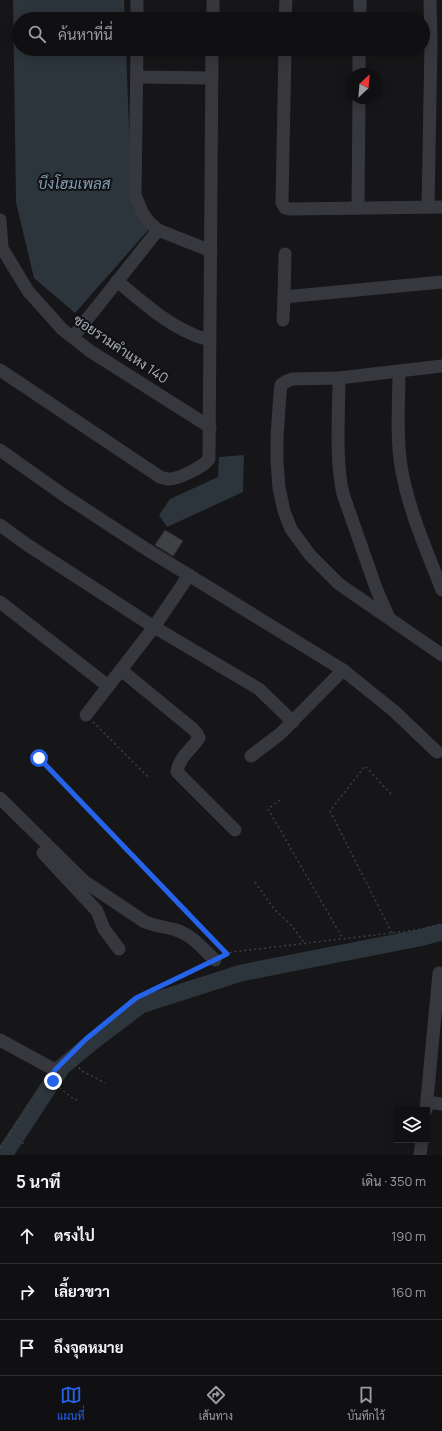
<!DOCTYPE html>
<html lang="th">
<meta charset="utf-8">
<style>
body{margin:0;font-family:Manrope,Sarabun,sans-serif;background:#1e1e20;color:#f1f3f6}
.controls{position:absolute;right:12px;bottom:12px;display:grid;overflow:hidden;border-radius:0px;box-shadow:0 2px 10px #0003}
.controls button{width:36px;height:36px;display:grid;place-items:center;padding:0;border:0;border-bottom:1px solid #303032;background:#101012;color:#f1f3f6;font:20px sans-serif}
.compass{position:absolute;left:346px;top:68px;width:36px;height:36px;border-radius:50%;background:#101012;box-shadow:0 2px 10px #0003;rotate:26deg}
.stop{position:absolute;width:12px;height:12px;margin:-9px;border:3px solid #2563eb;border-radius:50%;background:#fff}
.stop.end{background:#2563eb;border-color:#fff;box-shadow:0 1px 4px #0008}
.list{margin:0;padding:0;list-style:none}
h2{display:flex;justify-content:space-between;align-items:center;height:52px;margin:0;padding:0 16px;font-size:17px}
h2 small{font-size:13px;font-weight:400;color:#9c9d9f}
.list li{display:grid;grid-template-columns:26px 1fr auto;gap:12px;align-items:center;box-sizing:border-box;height:56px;padding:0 16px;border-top:1px solid #303032}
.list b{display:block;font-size:15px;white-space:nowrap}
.list em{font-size:13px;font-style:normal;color:#9c9d9f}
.icon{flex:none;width:22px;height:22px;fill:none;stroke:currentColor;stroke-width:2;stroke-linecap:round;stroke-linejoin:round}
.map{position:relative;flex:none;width:442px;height:1155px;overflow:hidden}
.search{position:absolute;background:#101012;box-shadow:0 2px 10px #0003;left:12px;right:12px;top:12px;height:44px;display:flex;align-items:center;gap:10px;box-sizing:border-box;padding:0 14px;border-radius:22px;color:#9c9d9f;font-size:15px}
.sheet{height:220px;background:#101012}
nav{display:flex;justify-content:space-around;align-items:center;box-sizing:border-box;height:56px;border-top:1px solid #303032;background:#101012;font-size:11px;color:#9c9d9f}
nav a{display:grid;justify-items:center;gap:2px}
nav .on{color:#2563eb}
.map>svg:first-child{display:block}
</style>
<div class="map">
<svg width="442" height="1155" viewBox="0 0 442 1155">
<rect width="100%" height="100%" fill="#161618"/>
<g fill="#2c353c">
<polygon points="13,0 124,0 125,19 19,19 19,49 126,49 132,205 150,228 75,313 34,278 16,202"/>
<polygon points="244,455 243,492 167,527 159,515 170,499 218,477 219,457"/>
</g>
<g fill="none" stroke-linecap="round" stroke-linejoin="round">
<polyline stroke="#2c353c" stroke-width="17" points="4,1155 62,1067 92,1042 141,1005 241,973 419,938 442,932"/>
</g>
<polygon fill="#404145" stroke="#303034" points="165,530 183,541 173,556 155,545"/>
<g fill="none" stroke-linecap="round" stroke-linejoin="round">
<g stroke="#3d3f44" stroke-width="1.5" stroke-dasharray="2 3" stroke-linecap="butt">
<polyline points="93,722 148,777"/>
<polyline points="39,758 227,954"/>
<polyline points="391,794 365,766 330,811 392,933"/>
<polyline points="280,800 268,809 343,939"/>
<polyline points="255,882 274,909 293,927 305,944"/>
<polyline points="225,955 232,952 417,930 442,924"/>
<polyline points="68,1057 82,1071 105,1083"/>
<polyline points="62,1063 86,1039 136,998 205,964"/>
<polyline points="52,1081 72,1098 80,1101"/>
<polyline points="9,1135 26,1145"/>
<polyline points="0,1148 49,1079"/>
</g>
<g stroke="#37383d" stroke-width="13">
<polyline points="137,0 137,19"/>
<polyline points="213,19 213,0"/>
<polyline points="285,19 286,0"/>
<polyline points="360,19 360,0"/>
<polyline points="137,49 135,195 143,214 149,222 158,230 211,251"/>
<polyline points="285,49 282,203 285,208 290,209 442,207"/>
<polyline points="359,74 359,49"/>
<polyline points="137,77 212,78"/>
<polyline points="428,207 431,43 430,0"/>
<polyline points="358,208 359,98"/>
<polyline points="0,220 2,248 28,291 62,329 90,351 210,427"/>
<path d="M117,281C140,300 164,322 192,334C197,337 204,338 210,340"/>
<polyline points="284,297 285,254"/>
<polyline points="283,320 284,297 442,282"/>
<polyline points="73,337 158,230"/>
<polyline points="442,366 339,378 292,379 287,381 281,385 280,393 277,437 277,461 279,488 284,511 291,529 310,555 339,584 442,655"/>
<path d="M0,370L160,477C163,478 166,479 169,479C179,479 203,467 209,459L212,49"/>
<path d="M399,371C399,401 396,435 401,466C408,509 426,549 442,590"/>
<path d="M339,378C339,414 335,458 343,494L376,588L389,618"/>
<polyline points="0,450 65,496 143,547 343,670 394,711 437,752"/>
<polyline points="0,525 26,544 154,627 259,689 293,722"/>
<polyline points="0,602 108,686"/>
<path d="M121,670L193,729L197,734L199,738C191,750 179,757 177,772L235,830"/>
<polyline points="86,715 154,627 189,575"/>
<polyline points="251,756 280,734 343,670"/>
<path d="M0,798L85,882L145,922C155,926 166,927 176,930C192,935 203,949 215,960"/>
<polyline points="43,853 97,911 104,929 119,949"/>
<polyline points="0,1040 55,1070"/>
<polyline points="427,1102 442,1104"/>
<polyline points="426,1110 439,973"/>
<polyline points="420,1155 422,1140"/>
</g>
</g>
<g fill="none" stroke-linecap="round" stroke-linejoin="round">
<polyline stroke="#2563eb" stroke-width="5" points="39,758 227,954 136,998 86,1039 55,1070 50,1078 53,1081"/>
</g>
<g text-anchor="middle" stroke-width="4" stroke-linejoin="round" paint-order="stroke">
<g font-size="14" fill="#a8adb8" stroke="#111113">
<text transform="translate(121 349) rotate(34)" y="5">ซอยรามคำแหง 140</text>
</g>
<g font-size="15" font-style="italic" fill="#7f9bb3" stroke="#111113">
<text x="74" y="189">บึงโฮมเพลส</text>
</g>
</g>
</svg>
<div class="controls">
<button><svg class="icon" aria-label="layers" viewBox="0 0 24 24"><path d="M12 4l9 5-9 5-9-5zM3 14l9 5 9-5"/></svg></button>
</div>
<svg class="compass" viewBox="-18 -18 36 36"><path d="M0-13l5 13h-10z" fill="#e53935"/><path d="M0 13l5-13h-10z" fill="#9c9d9f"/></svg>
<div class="stop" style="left:39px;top:758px"></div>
<div class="stop end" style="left:53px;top:1081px"></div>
<div class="search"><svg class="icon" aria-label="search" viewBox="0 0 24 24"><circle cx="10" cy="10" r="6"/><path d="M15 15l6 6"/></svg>ค้นหาที่นี่</div>
</div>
<section class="sheet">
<h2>5 นาที<small>เดิน · 350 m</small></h2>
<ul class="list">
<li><svg class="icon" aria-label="ahead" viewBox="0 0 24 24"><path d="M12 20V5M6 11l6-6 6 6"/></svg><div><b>ตรงไป</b></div><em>190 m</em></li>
<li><svg class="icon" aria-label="right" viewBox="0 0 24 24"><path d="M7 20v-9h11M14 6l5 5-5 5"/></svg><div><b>เลี้ยวขวา</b></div><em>160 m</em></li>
<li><svg class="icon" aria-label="arrive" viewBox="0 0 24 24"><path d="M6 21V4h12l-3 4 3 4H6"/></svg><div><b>ถึงจุดหมาย</b></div></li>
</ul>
</section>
<nav>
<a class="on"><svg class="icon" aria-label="map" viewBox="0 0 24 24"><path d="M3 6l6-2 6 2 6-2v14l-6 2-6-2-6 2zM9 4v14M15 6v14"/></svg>แผนที่</a>
<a><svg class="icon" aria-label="directions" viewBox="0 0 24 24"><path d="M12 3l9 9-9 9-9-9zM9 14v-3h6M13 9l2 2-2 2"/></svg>เส้นทาง</a>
<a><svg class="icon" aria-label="saved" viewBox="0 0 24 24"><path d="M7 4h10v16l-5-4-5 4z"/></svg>บันทึกไว้</a>
</nav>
